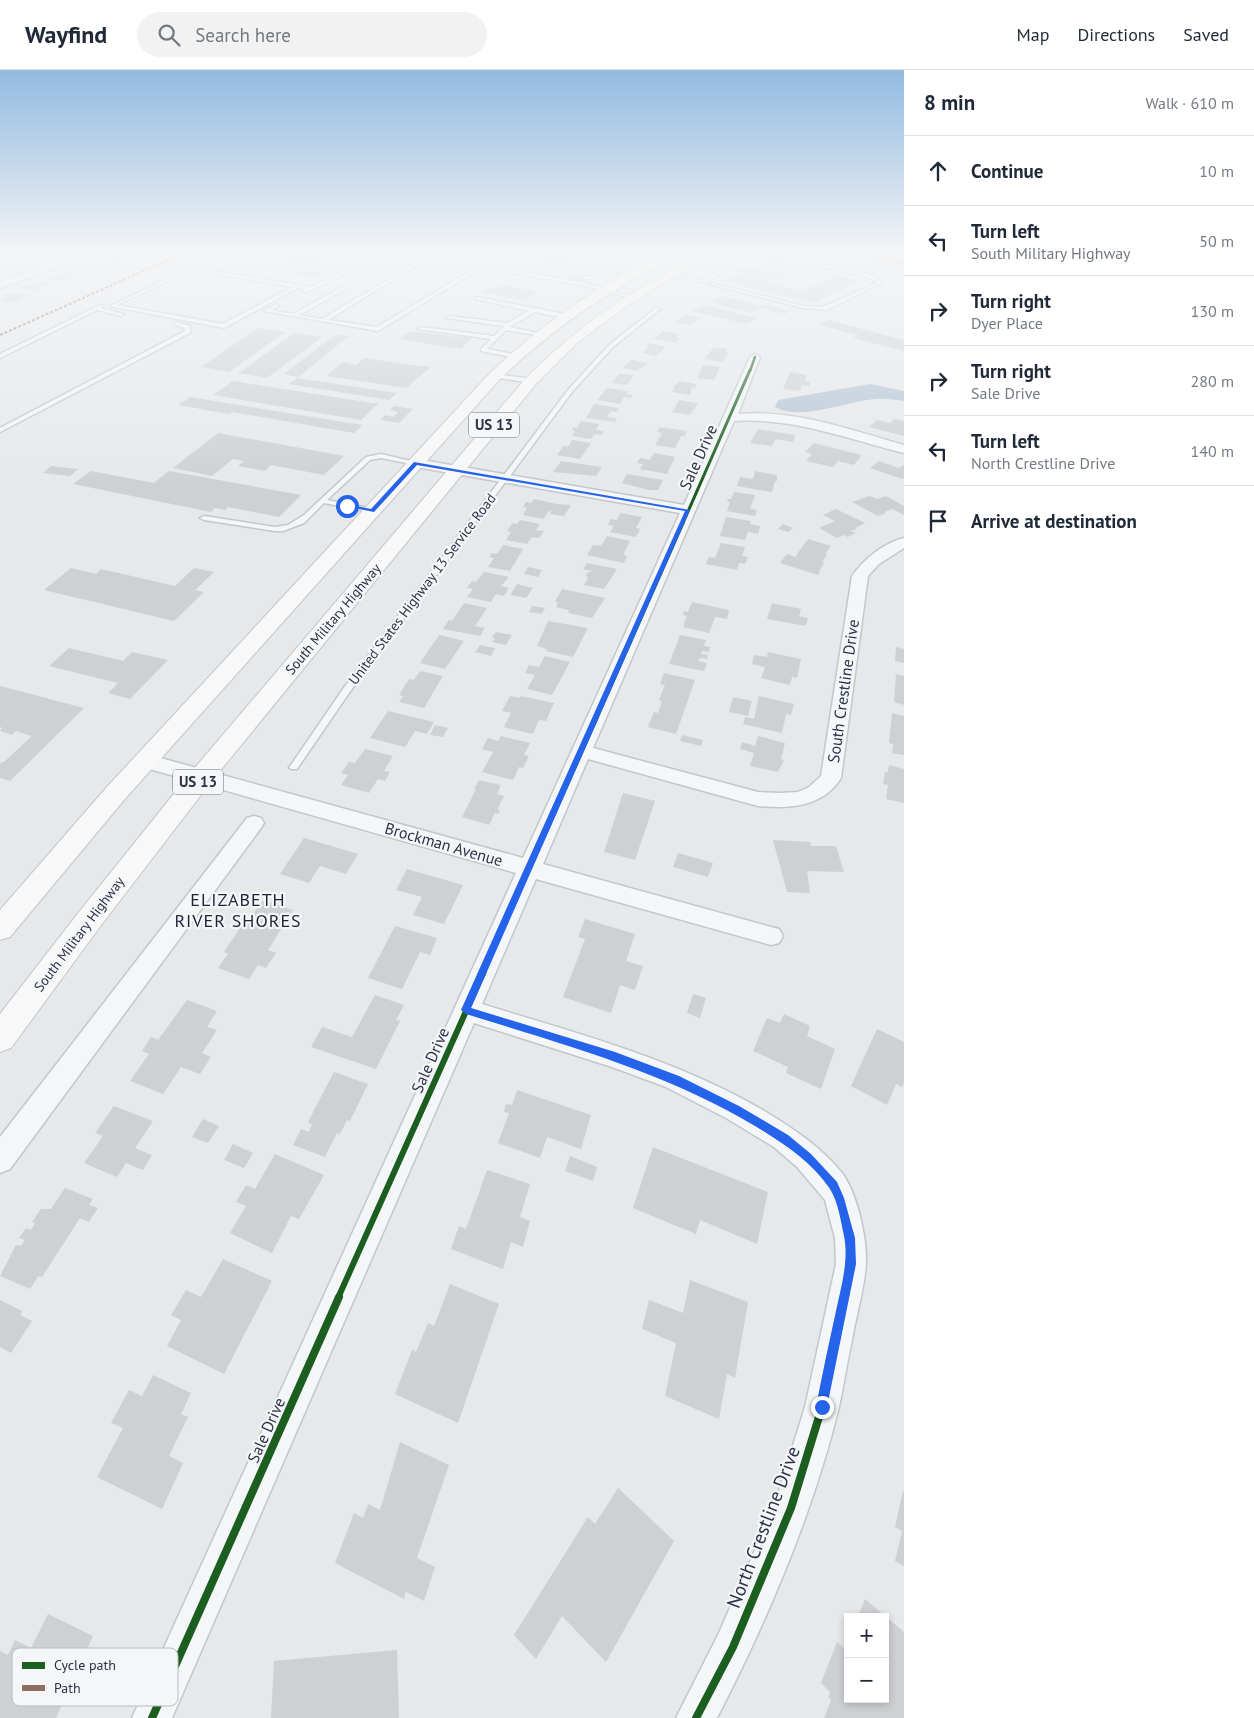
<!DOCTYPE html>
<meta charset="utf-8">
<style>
body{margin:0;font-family:"PT Sans",sans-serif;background:#f2f2f3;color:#1f2937}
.controls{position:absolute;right:15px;bottom:15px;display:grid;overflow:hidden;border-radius:0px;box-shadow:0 2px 8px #0003}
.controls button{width:45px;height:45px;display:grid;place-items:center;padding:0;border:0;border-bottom:1px solid #e0e1e3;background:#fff;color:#1f2937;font:25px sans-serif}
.stop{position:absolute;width:15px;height:15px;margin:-11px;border:4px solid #2563eb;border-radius:50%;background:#fff}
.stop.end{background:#2563eb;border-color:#fff;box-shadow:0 1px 5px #0008}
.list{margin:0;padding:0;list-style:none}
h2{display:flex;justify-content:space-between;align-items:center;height:65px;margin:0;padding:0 20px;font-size:21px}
h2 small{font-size:16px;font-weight:400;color:#747a83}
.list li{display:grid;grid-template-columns:32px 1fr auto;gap:15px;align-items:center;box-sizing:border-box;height:70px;padding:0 20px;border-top:1px solid #e0e1e3}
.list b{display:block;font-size:19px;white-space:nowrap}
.list p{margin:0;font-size:16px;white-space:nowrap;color:#747a83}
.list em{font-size:16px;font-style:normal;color:#747a83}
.icon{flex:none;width:28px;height:28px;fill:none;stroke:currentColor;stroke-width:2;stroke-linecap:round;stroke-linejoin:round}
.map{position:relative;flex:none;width:904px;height:1648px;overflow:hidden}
header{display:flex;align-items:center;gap:30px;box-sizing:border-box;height:70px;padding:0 25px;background:#fff;border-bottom:1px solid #e0e1e3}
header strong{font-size:24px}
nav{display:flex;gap:28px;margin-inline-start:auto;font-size:18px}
.search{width:350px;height:45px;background:#f2f2f3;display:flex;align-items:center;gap:12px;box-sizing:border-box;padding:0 18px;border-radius:28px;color:#747a83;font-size:19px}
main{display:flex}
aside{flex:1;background:#fff}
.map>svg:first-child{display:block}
</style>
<header>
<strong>Wayfind</strong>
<div class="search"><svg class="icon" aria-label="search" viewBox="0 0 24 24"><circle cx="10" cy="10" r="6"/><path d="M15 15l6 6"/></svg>Search here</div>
<nav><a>Map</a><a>Directions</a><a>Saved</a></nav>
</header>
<main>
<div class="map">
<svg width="904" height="1648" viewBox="0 0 904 1648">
<rect width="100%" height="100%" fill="#e6e8ea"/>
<path fill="#b4c4d5" d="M870,314L904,321V331C895,330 886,328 877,329C849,330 801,352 775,337L778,330Z"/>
<g fill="#ced0d3">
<polygon points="44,183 58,186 35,191 26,188"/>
<polygon points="122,183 134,187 116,192 107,190"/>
<polygon points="371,183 419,183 412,187 406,185 392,191 364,186"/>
<polygon points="558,187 568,189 563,191 581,195 572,198 553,194 544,197 536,195 542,192 539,191 541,190 546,191"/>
<polygon points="299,188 339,194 331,198 336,199 314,207 273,200"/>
<polygon points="775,189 805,197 776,210 770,209 765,211 767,212 802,221 836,205 859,210 813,233 724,211 741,203 728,200 739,196 752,199"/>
<polygon points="17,191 32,194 9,200 0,198 0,195"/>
<polygon points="98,192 111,196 88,201 75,198"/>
<polygon points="68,201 81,204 61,211 47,208"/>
<polygon points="41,211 54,213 36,221 20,218"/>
<polygon points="503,215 538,222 525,231 481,222 490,217 497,219"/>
<polygon points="10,223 30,225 10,233 0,232 3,228 1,228 6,226 3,226"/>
<polygon points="721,226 763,236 765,235 791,241 785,244 760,238 752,243 709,232"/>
<polygon points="704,235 758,248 746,254 692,241"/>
<polygon points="685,245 700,247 691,255 675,252"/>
<polygon points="828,250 904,270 904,281 853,268 857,265 819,255"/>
<polygon points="258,258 285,262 229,302 201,297"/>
<polygon points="410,261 459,267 461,265 472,268 461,279 400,269"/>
<polygon points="663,261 679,264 675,267 680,268 676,272 670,272 654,269"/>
<polygon points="294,263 322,267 267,308 239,303"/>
<polygon points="336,264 349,266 298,307 284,304"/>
<polygon points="649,273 666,277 656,286 642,283 648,278 646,276"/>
<polygon points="714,277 727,279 726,282 728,283 723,292 704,289"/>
<polygon points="364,288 412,295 431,297 406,318 326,306 343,292 356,295"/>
<polygon points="632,290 648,293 637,301 622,298"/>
<polygon points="703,295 720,297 714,310 697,308"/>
<polygon points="790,302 807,305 805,311 810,312 809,316 802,315 800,321 783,319"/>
<polygon points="619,304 634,305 627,315 612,313"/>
<polygon points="297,308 390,322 397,323 389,330 289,314"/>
<polygon points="233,311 372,333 379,333 361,350 213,325"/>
<polygon points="679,311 696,314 695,318 692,317 690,325 672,322 675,317 671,316 676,315"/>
<polygon points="607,318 628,321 626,324 633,325 631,328 624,327 620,334 597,330"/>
<polygon points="190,327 356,354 363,355 354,363 232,342 229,344 178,335"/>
<polygon points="679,330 698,333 690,345 672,342"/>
<polygon points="594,334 619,338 617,342 611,341 607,347 617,348 615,352 586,348"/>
<polygon points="394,336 413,339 399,353 381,350 385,345 393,347 398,342 390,340"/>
<polygon points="894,349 904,351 904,366 869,357 877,350 890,353"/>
<polygon points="581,351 599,354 596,360 604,361 602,365 594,364 591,369 572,366 575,360 572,360 573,357 577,358"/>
<polygon points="659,357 687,361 685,366 681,366 675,378 655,375 662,363 657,362"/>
<polygon points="758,359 795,365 793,372 775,369 772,376 750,373"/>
<polygon points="218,363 344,386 324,405 271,395 265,401 238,396 244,391 233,389 212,406 173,398"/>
<polygon points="572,370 591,373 580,389 557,385 563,376 568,377"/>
<polygon points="814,373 862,385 854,395 838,391 833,397 806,391 812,384 805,382"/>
<polygon points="654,383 675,387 667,404 640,399 643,394 637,393 640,388 650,390"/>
<polygon points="561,391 602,397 596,406 553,402"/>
<polygon points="879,391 899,398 904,395 904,408 902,409 870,398"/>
<polygon points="51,396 78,399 70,406 43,403"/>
<polygon points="91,401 154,413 169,401 301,425 279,447 228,437 225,440 215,438 211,442 73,414"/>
<polygon points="755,401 777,405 777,411 775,411 772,422 737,416 740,407 753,409"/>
<polygon points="627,404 663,410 658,420 649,420 622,413"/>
<polygon points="734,422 755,425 750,439 757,440 755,446 727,441 730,432 727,432 728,429 731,429"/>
<polygon points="870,426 877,429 886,426 904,436 904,445 892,439 884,442 887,443 878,446 852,432"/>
<polygon points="534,429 556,434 571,435 564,446 550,444 551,441 549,441 543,449 523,445 527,438 523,437 526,432 531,433"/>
<polygon points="836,439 865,453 855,458 857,459 850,461 856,463 848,467 843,465 837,468 819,458 835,451 823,445"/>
<polygon points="620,443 642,447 636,458 640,459 636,467 610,462 614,456 608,455 611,449 617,450"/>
<polygon points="726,447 751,451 750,454 760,456 758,464 748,462 745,470 720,466"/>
<polygon points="520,450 540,454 536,460 544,461 539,468 532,467 527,474 506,470 511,462 507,461 513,453 517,454"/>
<polygon points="783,454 793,458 788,462 778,459"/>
<polygon points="607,466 630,471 623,485 627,486 624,493 587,485 593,475 601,476"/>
<polygon points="808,469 831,476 825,484 827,485 822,492 824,492 818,505 780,493 787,484 795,487"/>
<polygon points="721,473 745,477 742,486 748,487 745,494 739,493 737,500 706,494 709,487 715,488"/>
<polygon points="503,475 523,479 510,501 488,497 494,488 489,487 492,483 497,484"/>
<polygon points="587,493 617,499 604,519 584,515 588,508 586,506 587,503 592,501 583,499"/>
<polygon points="528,497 542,500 538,507 524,504"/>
<polygon points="71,498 96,504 101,499 175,516 194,498 214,502 195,520 204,522 174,551 44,520"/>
<polygon points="484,502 509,507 501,516 509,518 504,526 496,524 491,532 467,527 473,519 467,518 472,511 476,512"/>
<polygon points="517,514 533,518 526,528 510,525"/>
<polygon points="562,519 605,528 592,548 568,543 569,540 556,537 558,532 555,532"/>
<polygon points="692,532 729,540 727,549 715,547 709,563 683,557 687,546 683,545 684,541 688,542"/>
<polygon points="464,533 487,538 475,556 485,558 480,566 443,559 449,550 452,551"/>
<polygon points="772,533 801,539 799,546 808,548 806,556 767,549"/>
<polygon points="532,536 545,538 542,544 529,542"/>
<polygon points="548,551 588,558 573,587 546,581 547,579 537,576"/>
<polygon points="496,562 512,565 506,575 492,572 495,568 492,567"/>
<polygon points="439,565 464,571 445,599 420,593"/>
<polygon points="680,565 706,570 704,576 710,577 709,582 702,581 701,584 708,585 707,589 700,588 698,591 707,593 704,601 669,594"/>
<polygon points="480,575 495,578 491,586 475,582"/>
<polygon points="896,577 904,579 904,593 895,591"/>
<polygon points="69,578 123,591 132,582 168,590 130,629 108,623 118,613 49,596"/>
<polygon points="768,582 801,589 797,608 792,607 790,615 761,608 765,597 752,594 754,585 767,587"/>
<polygon points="545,586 570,592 552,625 527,619 535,605 525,603 529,595 539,597"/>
<polygon points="420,601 443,606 424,638 399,632 403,626 399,625 409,609 414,610"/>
<polygon points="664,603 695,610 676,664 648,657 654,642 658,643 662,631 659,630 665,615 660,614"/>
<polygon points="896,604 904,606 904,635 894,632"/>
<polygon points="0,616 84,638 10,711 0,708 0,693 4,692 32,666 16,661 12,665 0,661 2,658 0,657"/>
<polygon points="510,626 520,628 521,626 554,633 546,651 539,650 533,664 504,657 511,643 502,641"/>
<polygon points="759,626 794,634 791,645 786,644 782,663 743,654 745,647 754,649"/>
<polygon points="733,627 752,631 748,646 729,642"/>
<polygon points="388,641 434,652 427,664 415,661 405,677 370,668"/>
<polygon points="892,643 904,646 904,685 892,683 893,674 889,673"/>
<polygon points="435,655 448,658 443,667 430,665"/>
<polygon points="682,665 703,670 701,676 680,671"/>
<polygon points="501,666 530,673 524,685 529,686 523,698 519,697 513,710 482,702 493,682 482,679 488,668 498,671"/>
<polygon points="758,666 785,673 781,689 784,690 778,702 750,696 754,683 740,679 742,672 755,676"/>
<polygon points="365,679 393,686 384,701 390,702 385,711 378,709 369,723 341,715 348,705 341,703 349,692 355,693"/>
<polygon points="889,695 904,699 904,733 886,729 888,715 883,714 885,702 888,702"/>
<polygon points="479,710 501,715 497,724 504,726 497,740 500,740 498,744 495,743 489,755 462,747 476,719 474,719"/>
<polygon points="623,723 655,731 635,790 604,782"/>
<polygon points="304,768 345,780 358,784 346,804 320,796 309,813 280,804"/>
<polygon points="773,770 810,772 811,776 836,776 844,802 807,801 810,823 787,822"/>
<polygon points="678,783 713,793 708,807 673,797"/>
<polygon points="407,799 463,815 444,854 413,845 422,827 396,820"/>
<polygon points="263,830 293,840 268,880 276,883 266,898 258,895 249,909 218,898 228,884 224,882 244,852 247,853"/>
<polygon points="585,849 635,864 626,891 643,896 635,920 620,915 611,943 563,927 585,869 578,867"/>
<polygon points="395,856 437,868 430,885 420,882 402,919 368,908"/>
<polygon points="693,924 706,928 700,948 687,943"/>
<polygon points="375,925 404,935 396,950 400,951 376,999 311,977 322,957 352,967"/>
<polygon points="187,930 217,941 207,957 217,960 202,983 211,987 200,1004 181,997 163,1024 130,1011 149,984 142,981 151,967 158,970"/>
<polygon points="784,944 810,956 807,966 835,979 821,1019 786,1003 788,997 753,981 767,948 780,953"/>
<polygon points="877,959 904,972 904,1013 902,1017 896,1014 887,1035 851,1016"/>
<polygon points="334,1002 368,1014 350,1051 347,1050 340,1064 337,1063 325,1087 293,1075 301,1059 309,1062 312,1054 308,1052"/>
<polygon points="517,1020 591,1045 581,1079 547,1067 540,1088 498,1073 509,1043 504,1042 506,1034 512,1035"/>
<polygon points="114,1036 153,1051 135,1078 152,1085 143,1100 126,1093 117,1107 84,1093 103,1066 95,1063"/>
<polygon points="203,1049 219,1056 208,1073 192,1067"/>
<polygon points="233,1074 253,1083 244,1098 224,1090"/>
<polygon points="653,1077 768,1122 757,1174 700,1150 696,1164 633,1138"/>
<polygon points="275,1084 324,1105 299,1149 291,1146 272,1183 230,1163 246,1136 236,1132 246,1115 255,1119"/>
<polygon points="570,1086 597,1097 593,1111 565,1101"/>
<polygon points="487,1100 530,1114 520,1147 530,1151 523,1177 511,1172 503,1199 451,1179 459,1156 466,1159"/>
<polygon points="65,1118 93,1129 89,1135 98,1138 89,1152 80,1148 42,1207 38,1206 30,1219 0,1206 16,1175 21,1176 25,1170 19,1168 26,1158 31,1160 35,1153 32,1152 41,1139 51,1139"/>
<polygon points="223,1189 272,1211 224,1304 167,1276 181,1250 171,1245 186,1220 201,1227"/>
<polygon points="690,1210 748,1232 735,1308 727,1304 719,1349 665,1326 676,1273 642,1259 649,1230 683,1243"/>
<polygon points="450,1214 499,1234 458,1353 395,1324 412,1280 416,1282 428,1253 434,1256"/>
<polygon points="0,1230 22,1241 20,1245 32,1251 11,1283 0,1277"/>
<polygon points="153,1305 191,1323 181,1344 188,1347 169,1386 183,1393 162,1439 97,1407 123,1358 111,1353 129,1320 142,1326"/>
<polygon points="400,1372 449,1395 417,1488 435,1497 424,1531 406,1522 404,1529 335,1493 354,1443 363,1448 368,1434 380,1440"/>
<polygon points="618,1418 674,1471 606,1592 562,1546 536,1589 514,1565 588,1447 595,1454"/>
<polygon points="903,1421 904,1421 904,1496 895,1491 902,1461 895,1457"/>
<polygon points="865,1529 904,1562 904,1648 824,1648 831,1630 828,1627 830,1622 821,1613 837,1572 846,1580 848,1575 848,1629 885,1629 885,1547 858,1547"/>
<polygon points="48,1544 93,1566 56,1648 0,1648 0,1581 8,1585 15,1570 31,1578"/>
<polygon points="397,1580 399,1648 271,1648 274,1591"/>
</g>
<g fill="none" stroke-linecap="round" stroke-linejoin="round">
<defs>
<g id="service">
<path d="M222,183H227L196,198L310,217L359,195L411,196L435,183H440L430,188L479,196L504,183H509L485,196L581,212L633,227L631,228L581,215L481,198L378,261L264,241L277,234L279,236L271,240L293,244L344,216H348V218L299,245L322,249L407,198L362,197L306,222L302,221L305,219L298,218L224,258L110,236ZM426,190L475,198L377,257L328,250ZM192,200H193L292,217L223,254L117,235Z"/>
<polygon points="644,183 668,187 666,188"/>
<path d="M767,183H774L875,206L882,213L826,240L803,238L670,204L672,203L703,210L722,199ZM772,185L871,208L877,213L823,237L803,236L707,212L726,201Z"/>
<polygon points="607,202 629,207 627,208 607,204 588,209 573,207 588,207"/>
<polygon points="476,227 565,244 568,246 565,248 535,242 509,257 542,264 542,266 506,260 487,279 518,285 516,288 481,281 481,279 491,269 418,259 421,257 494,266 504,256 446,248 449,246 507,253 529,241 476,229"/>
<polygon points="100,235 104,236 101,238 124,244 121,246 97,240 0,288 0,284"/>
<polygon points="656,238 660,239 613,277 572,322 349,623 297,699 291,699 289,697 291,695 343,619 568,320 609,275"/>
<polygon points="176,252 190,256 190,263 0,362 0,358 185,261 185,258 174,255"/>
<polygon points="495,304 531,309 534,311 531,313 493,307"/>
<polygon points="381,384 419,393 416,395 381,388 370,390 327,430 375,439 375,443 324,433 304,453 283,461 275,461 204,450 200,448 204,446 275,457 288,455 304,445 366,387"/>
</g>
<g id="minor">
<polygon points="85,183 98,183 0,218 0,212"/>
<path d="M854,183C870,183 887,188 904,190V196L872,191Z"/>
<path d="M755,284L760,287L738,344C793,339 851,360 904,375V383C848,369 793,347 734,351L593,678L758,722L779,723L798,722L809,717L821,706L852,506C864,489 884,473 904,468V478L879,494L868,506L841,708C823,737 789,739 758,736L588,689L543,794L771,857L779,859L783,866L779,873L771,875L536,809L482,934C579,964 678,990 766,1042C794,1059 821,1077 842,1103C857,1123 867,1168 866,1192C865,1217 856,1246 852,1270C847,1292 844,1315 839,1337C813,1443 767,1551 717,1648H676L719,1563L774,1436L805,1337L836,1194L835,1168L825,1130L797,1097L774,1077L726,1048L666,1017L612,997L474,953L172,1648H132L516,803L139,696L136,691L139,686L146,684L523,788L680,443L416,397L409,393L416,389L684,435L750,287Z"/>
<polygon points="254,746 261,748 264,753 261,758 10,1099 0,1103 0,1067 247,748"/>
</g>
<g id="primary">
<path d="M706,183H720L668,210L621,240L576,274L536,314L211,712L99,858L11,978L0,982V944L79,842L193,700L526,308C579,255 638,214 706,183Z"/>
<path d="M665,185L670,188L669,190C606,222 551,260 500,309L124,730L10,867L0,870V840L106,718L490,303C532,264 576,230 627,203C639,197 652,188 665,185Z"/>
</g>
</defs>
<use href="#service" stroke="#c4c6c8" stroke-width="3"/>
<use href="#minor" stroke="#c4c6c8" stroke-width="3"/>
<use href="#primary" stroke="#c2c5c8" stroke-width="2"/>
<use href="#service" fill="#f5f6f7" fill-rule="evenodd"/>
<use href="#minor" fill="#f5f6f7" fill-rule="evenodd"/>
<use href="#primary" fill="#f8f8f8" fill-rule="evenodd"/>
<g stroke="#8d6e63" stroke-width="2" stroke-dasharray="3 2" stroke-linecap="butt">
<polyline points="858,183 875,189 904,193"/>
<polyline points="0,265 184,183"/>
</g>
<defs>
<polyline id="cycleway-far5" points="750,301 755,287"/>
<polyline id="cycleway-far4" points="683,453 750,300"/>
<polyline id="cycleway-far3" points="596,649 683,452"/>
<polyline id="cycleway-far2" points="483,902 596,648"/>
<g id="cycleway-far1">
<path d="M466,940C566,971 668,998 758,1052C785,1069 814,1088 833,1115C838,1123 841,1134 843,1143C853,1178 851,1193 844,1228"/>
<polyline points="338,1228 484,901"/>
</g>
<g id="cycleway">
<polyline points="152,1648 339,1227"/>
<polyline points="696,1648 733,1577 791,1438 822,1337 844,1227"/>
</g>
</defs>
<use href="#cycleway-far5" stroke="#f4f6f9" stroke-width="4"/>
<use href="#cycleway-far4" stroke="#f4f6f9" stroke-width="5"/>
<use href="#cycleway-far3" stroke="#f4f6f9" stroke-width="6"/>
<use href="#cycleway-far2" stroke="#f4f6f9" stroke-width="8"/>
<use href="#cycleway-far1" stroke="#f4f6f9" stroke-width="9"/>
<use href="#cycleway" stroke="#f4f6f9" stroke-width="11"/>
<use href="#cycleway-far5" stroke="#1b5e20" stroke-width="2.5"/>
<use href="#cycleway-far4" stroke="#1b5e20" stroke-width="3"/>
<use href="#cycleway-far3" stroke="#1b5e20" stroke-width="4"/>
<use href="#cycleway-far2" stroke="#1b5e20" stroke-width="5"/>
<use href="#cycleway-far1" stroke="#1b5e20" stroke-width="6"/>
<use href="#cycleway" stroke="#1b5e20" stroke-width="8"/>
</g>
<linearGradient id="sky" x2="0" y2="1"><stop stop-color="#93bae0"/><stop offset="0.44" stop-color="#f4f5f6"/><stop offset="1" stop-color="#f4f5f6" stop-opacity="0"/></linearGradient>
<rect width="904" height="414" fill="url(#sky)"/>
<path fill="#2563eb" d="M414,392L690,440L471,938L615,982L679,1006L739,1036L788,1065L811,1084L837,1112L844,1128L855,1168L856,1194L826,1342L822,1343L818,1342L816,1337C822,1305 829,1273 836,1241C841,1217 849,1191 844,1166C841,1152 838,1131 830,1119C812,1092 782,1072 755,1056C665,1002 565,975 466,944L461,940L685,441L417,395L374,442L344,436L347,434L371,439Z"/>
<g text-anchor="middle" stroke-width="4.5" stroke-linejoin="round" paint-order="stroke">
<g font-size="14" fill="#2b3445" stroke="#f4f6f9">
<text transform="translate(422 519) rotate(-53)" y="5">United States Highway 13 Service Road</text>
<text transform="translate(333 549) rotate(-50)" y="5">South Military Highway</text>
<text transform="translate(79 864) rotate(-53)" y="5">South Military Highway</text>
</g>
<g fill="#f4f6f9" stroke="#676e7b" stroke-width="1">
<rect x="469" y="342.5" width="50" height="25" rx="4"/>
<rect x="173" y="699.5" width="50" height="25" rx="4"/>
</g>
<g font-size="15" font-weight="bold" fill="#2b3445">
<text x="494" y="360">US 13</text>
<text x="198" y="717">US 13</text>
</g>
<g font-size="16" fill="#2b3445" stroke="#f4f6f9">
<text transform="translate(698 387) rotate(-66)" y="6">Sale Drive</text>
<text transform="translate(843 621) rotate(-82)" y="6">South Crestline Drive</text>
<text transform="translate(444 774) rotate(16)" y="6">Brockman Avenue</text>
<text transform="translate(430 990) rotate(-66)" y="6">Sale Drive</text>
<text transform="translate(266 1360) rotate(-66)" y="6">Sale Drive</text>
</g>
<g font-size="18" letter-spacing="1" fill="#1d2536" stroke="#f4f6f9">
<text x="238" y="836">ELIZABETH<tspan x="238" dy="21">RIVER SHORES</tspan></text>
</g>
<g font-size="19" fill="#2b3445" stroke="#f4f6f9">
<text transform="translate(763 1457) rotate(-69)" y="7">North Crestline Drive</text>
</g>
</g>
<rect x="12" y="1578" width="166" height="58" rx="8" fill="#f4f6f9" stroke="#b8bcc3" stroke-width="1"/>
<rect x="22" y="1592" width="23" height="7" fill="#1b5e20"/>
<rect x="22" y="1615" width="23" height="6" fill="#8d6e63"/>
<g font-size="14" fill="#2b3445">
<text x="54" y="1600">Cycle path</text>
<text x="54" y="1623">Path</text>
</g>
</svg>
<div class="controls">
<button>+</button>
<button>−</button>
</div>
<div class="stop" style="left:347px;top:436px"></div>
<div class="stop end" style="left:822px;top:1337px"></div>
</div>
<aside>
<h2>8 min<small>Walk · 610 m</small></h2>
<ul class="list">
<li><svg class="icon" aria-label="ahead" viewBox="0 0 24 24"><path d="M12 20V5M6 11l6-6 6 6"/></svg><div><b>Continue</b></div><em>10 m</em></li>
<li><svg class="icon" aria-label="left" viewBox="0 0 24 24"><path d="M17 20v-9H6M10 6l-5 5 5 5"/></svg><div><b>Turn left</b><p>South Military Highway</p></div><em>50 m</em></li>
<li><svg class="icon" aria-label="right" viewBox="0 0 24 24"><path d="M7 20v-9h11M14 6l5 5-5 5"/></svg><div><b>Turn right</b><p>Dyer Place</p></div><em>130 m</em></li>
<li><svg class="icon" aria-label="right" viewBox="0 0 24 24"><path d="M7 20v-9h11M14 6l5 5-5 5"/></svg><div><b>Turn right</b><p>Sale Drive</p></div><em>280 m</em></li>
<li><svg class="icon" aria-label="left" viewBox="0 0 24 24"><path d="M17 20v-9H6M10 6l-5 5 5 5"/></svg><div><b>Turn left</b><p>North Crestline Drive</p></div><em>140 m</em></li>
<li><svg class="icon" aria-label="arrive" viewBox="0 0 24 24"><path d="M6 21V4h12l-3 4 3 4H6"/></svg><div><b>Arrive at destination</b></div></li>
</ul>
</aside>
</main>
